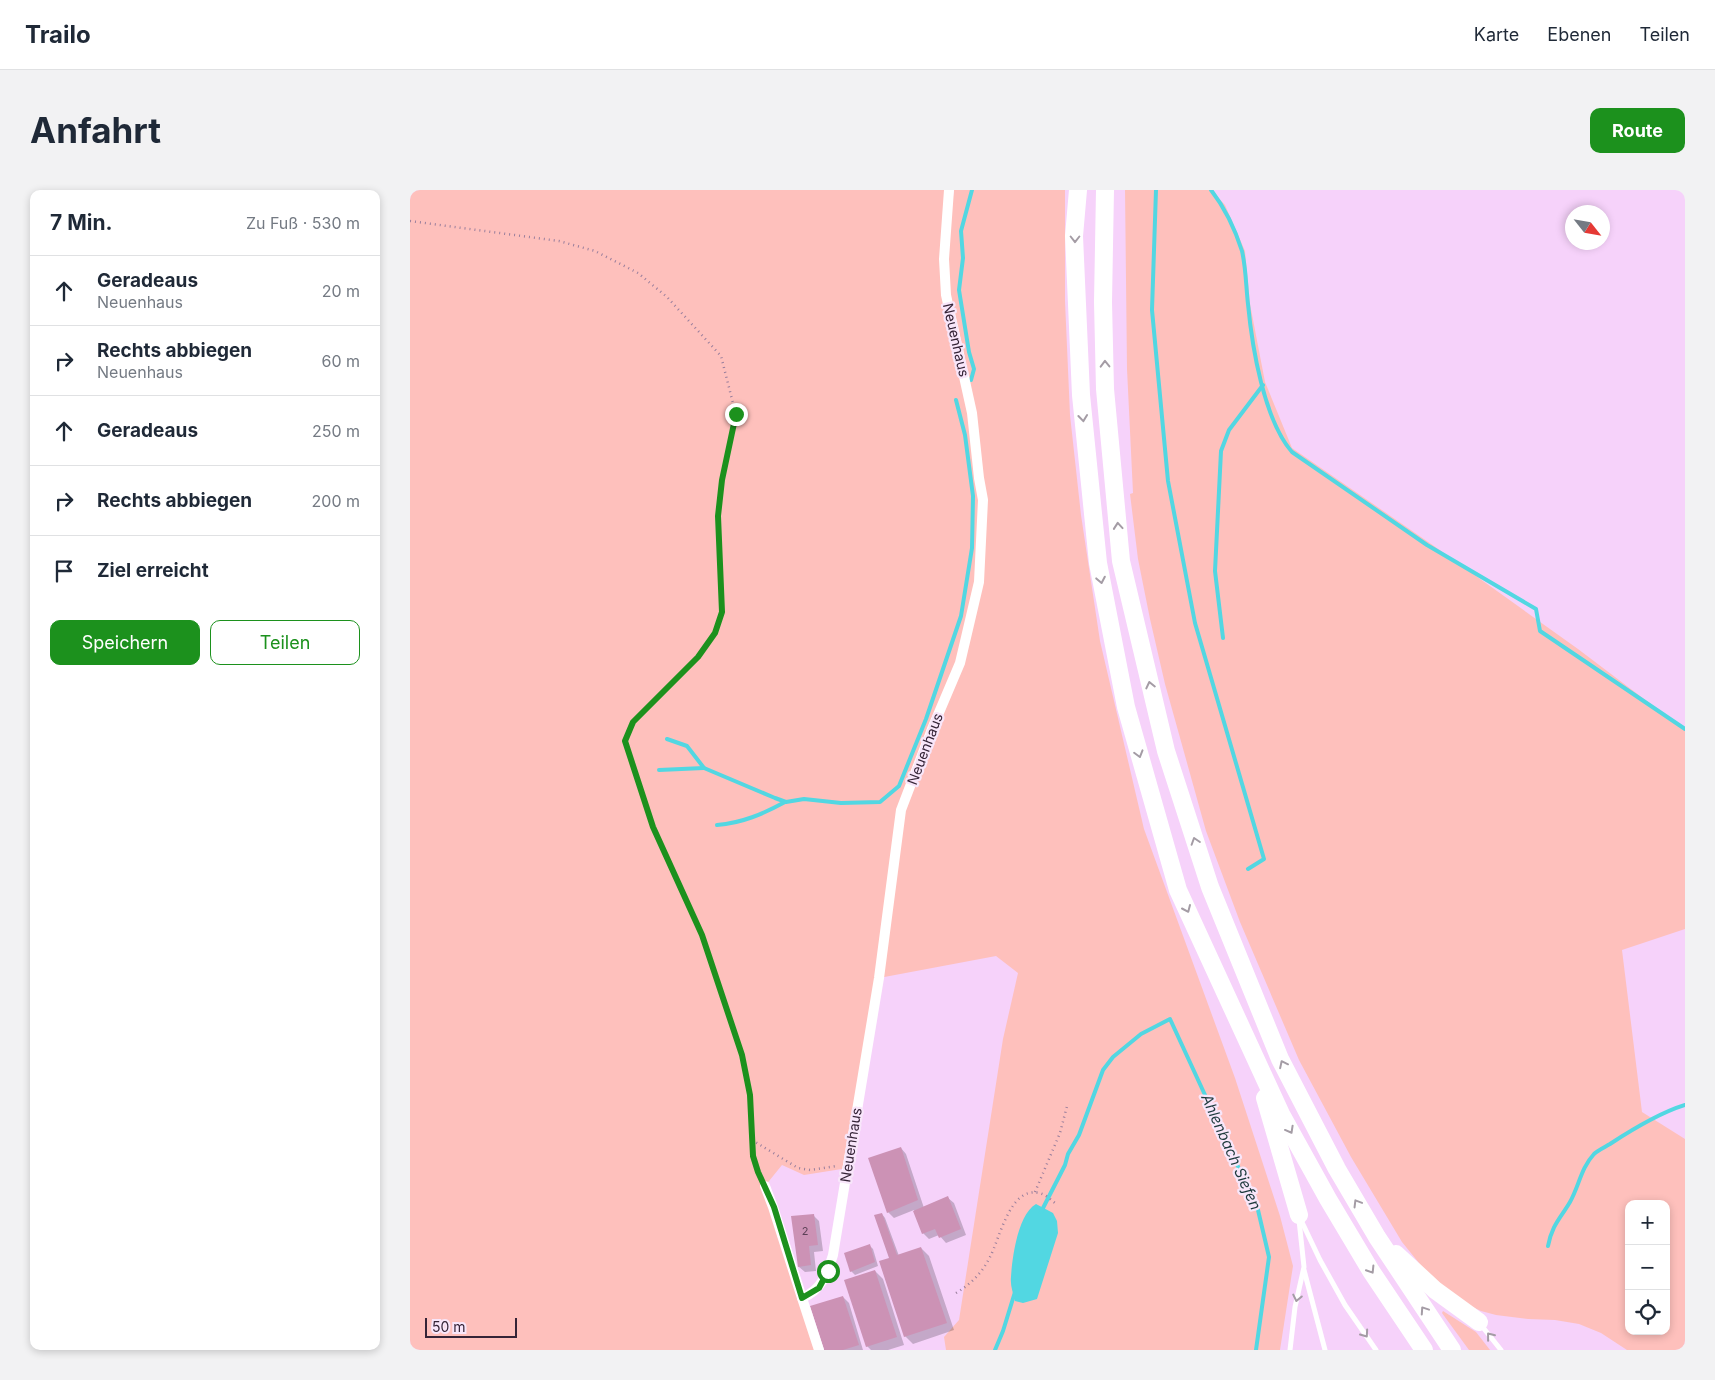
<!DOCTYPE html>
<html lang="de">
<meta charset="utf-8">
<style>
body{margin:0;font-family:Inter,sans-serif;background:#f2f2f3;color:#1f2937}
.controls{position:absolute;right:15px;bottom:15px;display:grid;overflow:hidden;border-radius:10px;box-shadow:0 2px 8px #0003}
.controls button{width:45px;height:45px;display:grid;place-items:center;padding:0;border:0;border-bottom:1px solid #e0e1e3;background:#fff;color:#1f2937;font:25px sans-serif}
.compass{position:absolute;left:1155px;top:15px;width:45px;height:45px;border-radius:50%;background:#fff;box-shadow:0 2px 8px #0003;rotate:121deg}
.scale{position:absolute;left:15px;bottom:12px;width:92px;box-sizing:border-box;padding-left:5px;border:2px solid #352437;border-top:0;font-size:14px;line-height:18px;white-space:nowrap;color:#352437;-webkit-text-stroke:4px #f8e6fa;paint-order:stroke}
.stop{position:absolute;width:15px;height:15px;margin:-11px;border:4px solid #1c911d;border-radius:50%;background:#fff}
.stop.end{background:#1c911d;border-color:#fff;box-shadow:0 1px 5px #0008}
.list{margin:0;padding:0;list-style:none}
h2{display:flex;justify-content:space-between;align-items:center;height:65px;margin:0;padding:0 20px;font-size:21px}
h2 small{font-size:16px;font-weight:400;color:#747a83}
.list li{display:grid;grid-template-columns:32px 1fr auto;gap:15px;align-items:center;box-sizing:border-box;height:70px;padding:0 20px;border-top:1px solid #e0e1e3}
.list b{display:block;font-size:19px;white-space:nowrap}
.list p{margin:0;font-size:16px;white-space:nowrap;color:#747a83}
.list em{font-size:16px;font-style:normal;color:#747a83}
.actions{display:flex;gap:10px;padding:15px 20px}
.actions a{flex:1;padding:11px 0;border:1px solid #1c911d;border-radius:10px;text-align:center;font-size:18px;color:#1c911d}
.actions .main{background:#1c911d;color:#fff}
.icon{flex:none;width:28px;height:28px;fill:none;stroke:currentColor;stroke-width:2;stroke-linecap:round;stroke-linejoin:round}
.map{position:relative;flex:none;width:1275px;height:1160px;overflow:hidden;border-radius:10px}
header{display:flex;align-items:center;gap:30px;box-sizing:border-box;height:70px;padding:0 25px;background:#fff;border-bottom:1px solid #e0e1e3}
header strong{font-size:24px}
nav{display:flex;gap:28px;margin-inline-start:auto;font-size:18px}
.intro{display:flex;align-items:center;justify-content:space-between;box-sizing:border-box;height:120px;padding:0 30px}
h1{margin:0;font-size:35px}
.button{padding:12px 22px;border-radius:10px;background:#1c911d;color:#fff;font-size:18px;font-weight:700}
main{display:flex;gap:30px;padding:0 30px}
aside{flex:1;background:#fff;border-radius:10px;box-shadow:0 2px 8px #0003}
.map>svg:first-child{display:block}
</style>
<header>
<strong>Trailo</strong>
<nav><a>Karte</a><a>Ebenen</a><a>Teilen</a></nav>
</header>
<div class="intro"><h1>Anfahrt</h1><a class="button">Route</a></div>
<main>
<aside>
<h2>7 Min.<small>Zu Fuß · 530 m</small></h2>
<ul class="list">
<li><svg class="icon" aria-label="ahead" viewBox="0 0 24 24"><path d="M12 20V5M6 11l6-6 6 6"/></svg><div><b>Geradeaus</b><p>Neuenhaus</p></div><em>20 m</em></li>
<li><svg class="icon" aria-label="right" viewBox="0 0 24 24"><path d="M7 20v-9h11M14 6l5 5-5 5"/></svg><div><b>Rechts abbiegen</b><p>Neuenhaus</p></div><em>60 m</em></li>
<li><svg class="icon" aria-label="ahead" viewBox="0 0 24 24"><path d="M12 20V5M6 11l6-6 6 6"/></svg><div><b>Geradeaus</b></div><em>250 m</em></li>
<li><svg class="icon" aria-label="right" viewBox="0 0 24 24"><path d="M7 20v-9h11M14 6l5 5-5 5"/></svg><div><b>Rechts abbiegen</b></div><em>200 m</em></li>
<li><svg class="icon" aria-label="arrive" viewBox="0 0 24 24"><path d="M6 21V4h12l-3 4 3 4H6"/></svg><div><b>Ziel erreicht</b></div></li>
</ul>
<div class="actions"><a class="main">Speichern</a><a>Teilen</a></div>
</aside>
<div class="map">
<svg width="1275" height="1160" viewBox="0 0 1275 1160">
<rect width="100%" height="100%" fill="#f6d2fa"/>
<g fill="#fec0bc" fill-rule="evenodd">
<polygon points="0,0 536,0 532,33 539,32 544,0 655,0 655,111 660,225 671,325 690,451 734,639 825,888 870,1026 883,1076 870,1160 536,1160 534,1147 549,1130 593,849 608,783 586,766 469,788 438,978 394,985 372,975 355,996 405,1160 0,1160"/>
<path d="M715,0H801L815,15L835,61L840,114L855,192L882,258L1024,356L1168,459L1275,540V739L1212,760L1232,922L1275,949V1160H1217L1191,1143L1169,1134L1145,1130L1118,1129L1086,1125L1071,1121L1058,1115L1042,1105L1013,1078L992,1052L941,967L889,870L830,732L796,641L755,494L740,429L728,369L720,304L723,303L717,179ZM1219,1014H1256V1141H1219Z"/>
<polygon points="1033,1121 1066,1142 1080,1160 1059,1160 1032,1123"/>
</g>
<path fill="#52d7e2" d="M626,1014L643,1023L647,1031L648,1043L627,1109L613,1113L605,1111C603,1103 600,1095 601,1087C602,1068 608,1024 626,1014Z"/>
<g fill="#0003">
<polygon points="491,958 496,964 514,1018 538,1008 544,1013 556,1045 536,1053 529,1045 519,1049 513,1043 504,1020 484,1028 478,1022"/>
<polygon points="472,1024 475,1028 489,1066 511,1058 519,1066 544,1140 503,1154 495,1146 482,1068"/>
<polygon points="403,1025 409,1031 413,1061 404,1062 406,1081 395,1082 389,1077"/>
<polygon points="460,1056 463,1059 468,1076 445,1085 441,1081"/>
<polygon points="465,1081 473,1089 494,1155 478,1160 461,1160 457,1156"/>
<polygon points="433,1107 439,1113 453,1160 415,1160"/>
</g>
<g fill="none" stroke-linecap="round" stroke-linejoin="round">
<g stroke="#52d7e2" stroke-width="4">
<polyline points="746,0 742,120 758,291 785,433 854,669 838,679"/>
<path d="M801,0C815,18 825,39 832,61C836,78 836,97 838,114C842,157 854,230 882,262L1017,355L1126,419L1130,441L1275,539"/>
<polyline points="561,190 564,179 559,162 549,100 553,68 551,41 562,0"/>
<polyline points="813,448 805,381 811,261 819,240 853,195"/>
<polyline points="257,549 277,556 294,578 365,608 376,612 394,609 431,613 470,612 489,596 516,529 551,426 562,358 563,306 555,245 546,210"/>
<polyline points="249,580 294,578"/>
<path d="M307,635C332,633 353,624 375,612"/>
<polyline points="631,1022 655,975 658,964 669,945 693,880 703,867 731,844 760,829 848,1020 859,1067 846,1160"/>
<path d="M1138,1056C1142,1035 1150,1029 1160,1012C1169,996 1171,978 1184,964C1188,960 1195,957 1200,954C1223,939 1249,923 1275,915"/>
<polyline points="585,1160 593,1141 605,1102"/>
</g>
</g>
<g fill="#cc92b5">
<polygon points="491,957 508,1010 477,1023 458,968"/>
<polygon points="538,1006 551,1039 529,1048 525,1039 512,1044 503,1021"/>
<polygon points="472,1023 487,1065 511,1057 537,1133 494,1147 469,1071 479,1068 464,1025"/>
<polygon points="404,1024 408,1055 399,1056 401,1075 388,1077 381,1026"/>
<polygon points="460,1054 465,1072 440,1082 434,1063"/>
<polygon points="465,1080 487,1147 456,1157 434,1090"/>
<polygon points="433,1106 449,1155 433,1160 414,1160 400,1116"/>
</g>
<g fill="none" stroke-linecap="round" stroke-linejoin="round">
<g stroke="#997e9c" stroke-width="2.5" stroke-dasharray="1 4" stroke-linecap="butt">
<polyline points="0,31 149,51 185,61 228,83 257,107 311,166 326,225 312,290 308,326 312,396 312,421 305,443 288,467 223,533 215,551 243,637 292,745 332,865 340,905 343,966 350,987"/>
<polyline points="342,950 388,978 400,980 427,976"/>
<polyline points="625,1002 650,943 657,916"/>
<path d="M546,1103C561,1094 572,1083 580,1067C590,1048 600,996 629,1003C635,1004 640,1009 645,1013"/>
</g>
<g stroke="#fff" stroke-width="5">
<polyline points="890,1028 910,1070 935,1115 966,1160"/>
<polyline points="894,1080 915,1160"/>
<polyline points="1071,1135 1091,1160"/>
<polyline points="880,1160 885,1117 894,1077 889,1030"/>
</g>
<g stroke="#fff" stroke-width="10">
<polyline points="355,996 363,1017 392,1108"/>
<path d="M409,1160L392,1108C412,1100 417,1084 423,1065L469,788L491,620L522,539L550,473L569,392L573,310L569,288L562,223L536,105L534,69L539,0"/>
</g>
<g stroke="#fff" stroke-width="18">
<polyline points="668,0 664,46 671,205 688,373 716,517 768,700 871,924 918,1009 961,1081 1014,1160"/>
<polyline points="695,0 693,112 695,199 711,371 756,561 800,697 870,869 927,979 967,1047 1042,1160"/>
<polyline points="855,908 889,1025"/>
<polyline points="986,1064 1025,1100 1069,1132"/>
</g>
</g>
<defs><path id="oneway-chevron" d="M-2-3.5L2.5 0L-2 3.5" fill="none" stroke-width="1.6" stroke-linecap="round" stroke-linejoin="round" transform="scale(1.25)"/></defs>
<g stroke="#a49ca5">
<use href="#oneway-chevron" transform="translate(665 49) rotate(90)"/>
<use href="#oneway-chevron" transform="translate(695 174) rotate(-91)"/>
<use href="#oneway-chevron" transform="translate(673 228) rotate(84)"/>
<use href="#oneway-chevron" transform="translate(708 336) rotate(-95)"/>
<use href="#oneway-chevron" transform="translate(691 390) rotate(79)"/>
<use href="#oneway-chevron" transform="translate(740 495) rotate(-103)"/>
<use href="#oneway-chevron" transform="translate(729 564) rotate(74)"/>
<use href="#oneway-chevron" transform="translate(785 651) rotate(-108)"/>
<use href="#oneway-chevron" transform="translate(777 719) rotate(66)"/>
<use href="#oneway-chevron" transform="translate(873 874) rotate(-116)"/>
<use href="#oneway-chevron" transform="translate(880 940) rotate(61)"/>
<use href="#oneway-chevron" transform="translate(947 1013) rotate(-121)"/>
<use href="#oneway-chevron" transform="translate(961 1080) rotate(58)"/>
<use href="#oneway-chevron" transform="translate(887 1108) rotate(102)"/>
<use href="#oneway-chevron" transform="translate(1014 1120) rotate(-124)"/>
<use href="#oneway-chevron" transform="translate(955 1144) rotate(55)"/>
<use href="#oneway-chevron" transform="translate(1080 1146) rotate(-128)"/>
</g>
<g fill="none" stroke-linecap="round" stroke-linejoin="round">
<polyline stroke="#1c911d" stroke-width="6" points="326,224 312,290 308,326 312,422 305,443 288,467 223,532 215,551 243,637 292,745 332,865 340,905 343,966 348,982 364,1017 392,1108 409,1098 418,1081"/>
</g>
<g text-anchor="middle" stroke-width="4.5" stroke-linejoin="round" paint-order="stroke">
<g font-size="11" fill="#5b4056">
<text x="395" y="1045">2</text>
</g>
<g font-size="14" fill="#352437" stroke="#f8e6fa">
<text transform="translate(546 150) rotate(77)" y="5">Neuenhaus</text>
<text transform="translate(515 559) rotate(-69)" y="5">Neuenhaus</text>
<text transform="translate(441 955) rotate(-81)" y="5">Neuenhaus</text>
</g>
<g font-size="15" font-style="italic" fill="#1d393c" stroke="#f8e6fa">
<text transform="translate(821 962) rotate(66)" y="5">Ahlenbach Siefen</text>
</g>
</g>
</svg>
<div class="controls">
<button>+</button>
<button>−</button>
<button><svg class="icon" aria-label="locate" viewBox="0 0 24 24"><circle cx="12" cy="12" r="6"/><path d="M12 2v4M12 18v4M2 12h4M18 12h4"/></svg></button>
</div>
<svg class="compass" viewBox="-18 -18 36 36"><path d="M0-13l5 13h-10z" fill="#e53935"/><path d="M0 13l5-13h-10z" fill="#747a83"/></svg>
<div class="scale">50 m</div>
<div class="stop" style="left:418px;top:1081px"></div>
<div class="stop end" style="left:326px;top:224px"></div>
</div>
</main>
